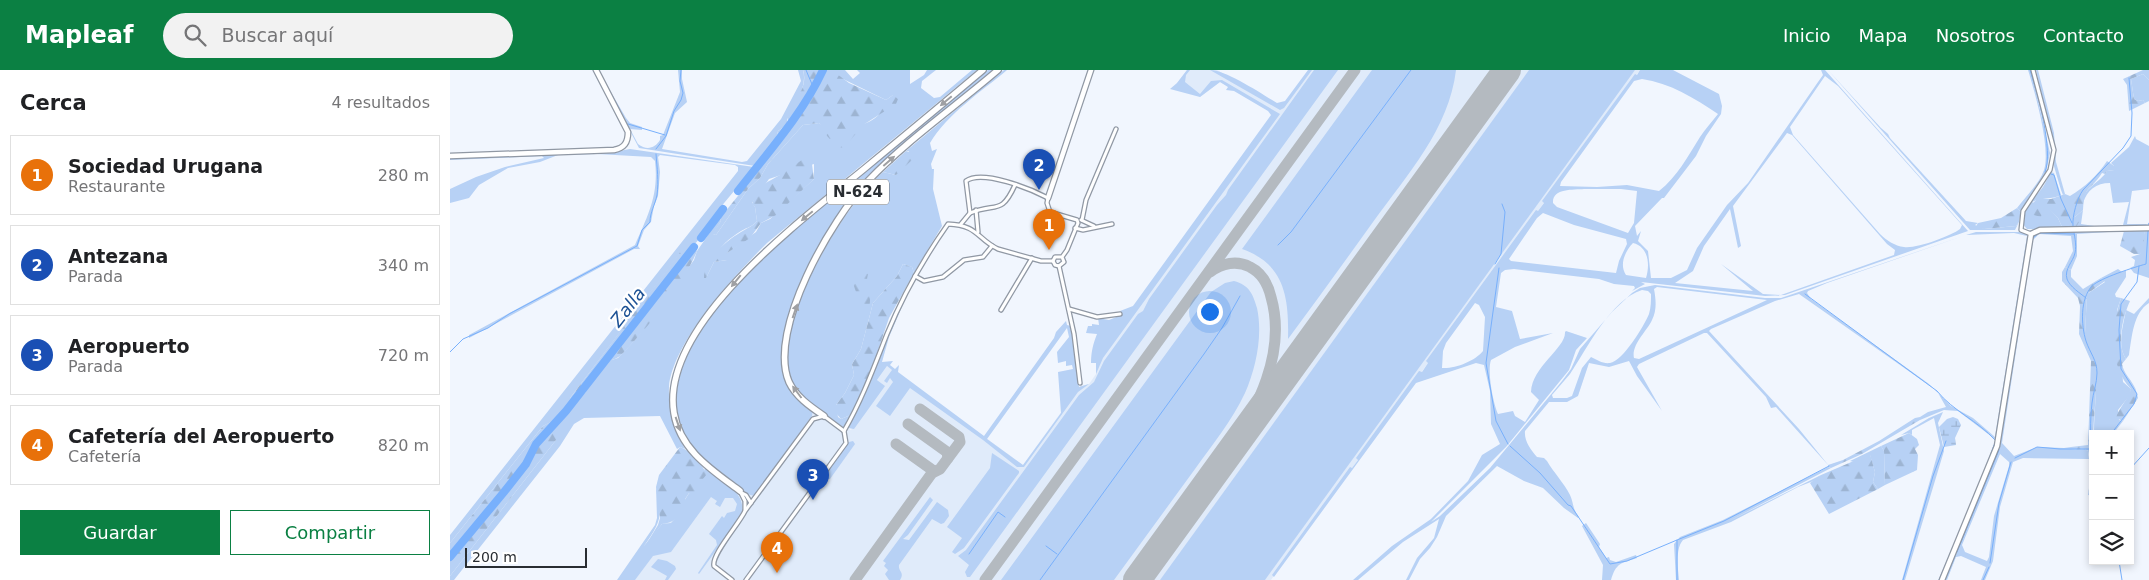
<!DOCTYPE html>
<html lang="es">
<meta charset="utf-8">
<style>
body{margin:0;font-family:"DejaVu Sans",sans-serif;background:#f2f2f2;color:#202124}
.controls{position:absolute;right:15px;bottom:15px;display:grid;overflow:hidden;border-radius:0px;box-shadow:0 2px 8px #0003}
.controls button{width:45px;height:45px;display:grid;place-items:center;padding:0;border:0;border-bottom:1px solid #e0e0e0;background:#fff;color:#202124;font:25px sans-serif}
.scale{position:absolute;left:15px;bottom:12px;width:122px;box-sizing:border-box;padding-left:5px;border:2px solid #292d32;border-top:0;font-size:14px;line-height:18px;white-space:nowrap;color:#292d32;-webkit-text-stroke:4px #fff;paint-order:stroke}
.you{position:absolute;left:759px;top:241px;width:18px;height:18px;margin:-12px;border:4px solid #fff;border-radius:50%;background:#1a73e8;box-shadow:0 0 0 8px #1a73e833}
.badge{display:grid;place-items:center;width:32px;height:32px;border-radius:50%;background:#0b8043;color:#fff;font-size:16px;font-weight:700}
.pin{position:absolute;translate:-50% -41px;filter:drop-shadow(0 1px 2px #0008)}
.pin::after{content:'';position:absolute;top:26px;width:18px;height:15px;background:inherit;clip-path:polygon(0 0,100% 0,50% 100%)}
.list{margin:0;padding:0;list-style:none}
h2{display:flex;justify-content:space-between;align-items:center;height:65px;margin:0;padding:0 20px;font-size:21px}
h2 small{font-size:16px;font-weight:400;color:#757577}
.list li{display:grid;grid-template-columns:32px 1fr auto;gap:15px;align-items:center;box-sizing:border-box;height:80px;margin:0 10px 10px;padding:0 10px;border:1px solid #e0e0e0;border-radius:0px}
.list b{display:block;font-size:19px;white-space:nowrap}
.list p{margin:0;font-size:16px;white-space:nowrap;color:#757577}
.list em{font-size:16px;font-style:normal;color:#757577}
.actions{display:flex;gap:10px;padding:15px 20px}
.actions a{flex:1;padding:11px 0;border:1px solid #0b8043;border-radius:0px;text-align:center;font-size:18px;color:#0b8043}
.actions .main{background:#0b8043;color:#fff}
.icon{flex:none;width:28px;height:28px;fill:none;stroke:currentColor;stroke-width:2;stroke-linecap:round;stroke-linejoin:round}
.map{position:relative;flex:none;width:1699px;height:510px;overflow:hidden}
header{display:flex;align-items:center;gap:30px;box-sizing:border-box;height:70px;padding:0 25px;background:#0b8043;color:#fff}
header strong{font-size:24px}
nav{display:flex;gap:28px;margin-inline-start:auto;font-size:18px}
.search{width:350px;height:45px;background:#f2f2f2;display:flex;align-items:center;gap:12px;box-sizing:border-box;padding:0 18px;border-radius:28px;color:#757577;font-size:19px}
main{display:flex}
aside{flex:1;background:#fff}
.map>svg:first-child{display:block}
</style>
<header>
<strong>Mapleaf</strong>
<div class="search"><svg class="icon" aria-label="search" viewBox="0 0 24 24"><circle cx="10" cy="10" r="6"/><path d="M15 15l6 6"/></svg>Buscar aquí</div>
<nav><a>Inicio</a><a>Mapa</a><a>Nosotros</a><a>Contacto</a></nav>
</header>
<main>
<aside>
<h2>Cerca<small>4 resultados</small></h2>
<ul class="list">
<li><span class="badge" style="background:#e8710a">1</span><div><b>Sociedad Urugana</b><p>Restaurante</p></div><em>280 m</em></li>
<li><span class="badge" style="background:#1a4fb4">2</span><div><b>Antezana</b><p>Parada</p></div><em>340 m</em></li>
<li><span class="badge" style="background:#1a4fb4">3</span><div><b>Aeropuerto</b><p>Parada</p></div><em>720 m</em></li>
<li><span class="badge" style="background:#e8710a">4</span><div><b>Cafetería del Aeropuerto</b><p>Cafetería</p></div><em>820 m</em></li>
</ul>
<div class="actions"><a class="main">Guardar</a><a>Compartir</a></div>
</aside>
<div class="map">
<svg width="1699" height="510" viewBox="0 0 1699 510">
<defs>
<pattern id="forest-firs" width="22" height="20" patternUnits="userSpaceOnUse" patternTransform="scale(1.25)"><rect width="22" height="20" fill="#b7d1f5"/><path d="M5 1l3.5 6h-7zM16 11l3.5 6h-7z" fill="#9db4d2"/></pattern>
<pattern id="wetland-marsh" width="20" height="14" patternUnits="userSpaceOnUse" patternTransform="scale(1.25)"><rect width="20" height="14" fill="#b7d1f5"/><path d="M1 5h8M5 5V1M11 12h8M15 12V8" fill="none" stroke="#9db4d2"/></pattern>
</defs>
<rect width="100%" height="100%" fill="#f1f6fe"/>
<polygon fill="#e0ebfa" points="737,0 767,0 832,37 859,0 1190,0 821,510 172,510 258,394 300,425 304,426 362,347 363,341 368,339 401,360 417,329 420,331 432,314 427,310 437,296 573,395 630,316 639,314 646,304 646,295 826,44 770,12 750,27 727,13"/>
<g fill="#b7d1f5" fill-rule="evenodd">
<path d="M148,0L176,48L180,53L192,57V60L180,59L188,74C197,81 205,78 210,70V66L213,65L230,22L228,0H232V9L237,32L225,43L212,79L292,92L297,91L331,49L351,11L348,0H353C358,18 344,34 337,50L338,54L328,61L326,69L305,96L189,78Z"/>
<path d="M387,0H395L403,9L410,3L407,0H460V14L474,5L477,0H486L472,11L471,18L484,28L490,27L522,0H527L317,173C286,204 223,271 219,317C218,339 224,359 235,379L230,377L227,379L210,346L134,348L124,354L110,376L4,510H0V506L106,370L105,350L93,356L0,473V465L288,101V97L285,95L210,85L208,87L210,102L208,126L204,136L201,152L194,160L188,176L190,179H184L19,268V265L185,175C198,145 209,125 205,91L201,87L147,84L108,85L90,92L58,98L29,115L19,128L0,133V119L26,107L55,97L94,88L92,86L0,90V88L158,83L180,79L304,97L260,150L257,160L237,183L231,182L120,328L135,323L140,311L155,292L168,288L186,269L244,190L247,181L270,148L271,151L263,164L266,165L298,119L310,108L318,94L353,55L369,53L373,56C410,55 423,61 443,25L436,30L391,8L386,4ZM364,94V109L320,149L311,153L306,162L277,183V190L264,192L256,208C264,185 270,174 291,161C298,157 302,157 307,151L305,137L302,133L319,109Z"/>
<path d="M538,0H543C483,51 416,96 375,164C357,194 347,230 335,263C329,297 333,319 363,341L362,346L304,426L300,425C271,404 236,384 228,346C209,257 363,144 424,94C462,63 500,32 538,0Z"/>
<path d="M554,0H557C531,22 497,44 480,73L482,81L487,79L481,94L482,99H484L483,119L492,156L464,203L462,197L453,194L447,206L423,233L411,279L402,294L404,305L395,323L386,335L388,347L391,349L403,344L396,356L393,357C377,345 355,333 344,315C315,265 393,135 433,102L446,105L459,81H456Z"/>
<path d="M737,0H740L736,5L735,12L750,24L761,11L772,10L830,44L653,288L646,304V293H641C641,282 643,274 647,264L636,263L638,256H642V254L649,255L648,248L659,250L669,246L670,241L683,236L821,45L818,41L784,21L776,20L778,17L770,12L750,27L720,19L727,13Z"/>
<path d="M760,0C776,0 812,24 827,33L835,31L858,0H862L834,38L830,40Z"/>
<polygon points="864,0 888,0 520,507 517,507 515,502 519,495 508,486 516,480 629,325 644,312 654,291 688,244 693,241 699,229 767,135 776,125 778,120"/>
<path d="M922,0H1006C999,59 957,105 923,152C895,191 867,230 838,269C839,228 835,194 792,179Z"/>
<polygon points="1079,0 1185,0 815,510 710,510"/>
<path d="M1190,0H1223L1269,24L1272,36L1271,44L1256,66L1246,86L1214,128H1212L1185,156L1187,166L1191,161L1188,171L1198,181L1201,208H1221L1237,200L1247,178L1277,135L1298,113L1368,12L1373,5L1371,0H1375L1518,161L1335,225L1315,226L1191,212L1195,214L1182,221L1185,218L1184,216L1164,214L1149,209L1064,199L1055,200L1051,203L1046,237L1062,241L1070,269L1103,263L1065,277L1041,290C1037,301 1043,333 1048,344L1063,341L1065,346L1075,352L1089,330L1081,322C1082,296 1116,278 1115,262L1116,261L1137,268L1126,280L1119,300L1056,377L981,452L990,446L1040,398L1112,311L1121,299L1130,279L1162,242L1182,223L1190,218L1205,215L1315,228H1331L1516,165L1526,162H1573L1577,164V171L1546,370L1508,341L1494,340L1470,350V347L1478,342L1496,337L1487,321L1349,224L1325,231L1261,259L1259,261L1349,359L1379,396L1326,337L1321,338L1316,327L1257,263H1254L1189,294L1187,297L1212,341L1187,306L1179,291L1159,297L1139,293L1128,326L1117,332H1099L1075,361C1074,371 1081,380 1087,387L1094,388L1097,391C1104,403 1114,413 1120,425C1124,434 1122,438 1129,447L1128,448L1114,438L1093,418L1074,411L1047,396L996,446L987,467L980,478L970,489L959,510H956L967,488L984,468L989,449L953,472L908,510H903L942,476L981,449L1018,411L1032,385L1050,374L1041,354L1040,321L1034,295L1026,293L966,313L824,507L822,505L900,397L902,398L908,390L906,388L969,301L972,302L978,293L976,291L1086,140L1088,141L1094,133L1092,131L1185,4L1187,5ZM1375,6L1388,16L1512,155L1510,159C1501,166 1466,179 1454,177C1445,176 1436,170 1430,164L1343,65L1340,57ZM1192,9C1220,13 1244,28 1268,44C1262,52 1255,59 1250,67C1238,86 1227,107 1209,121L1177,115L1147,117L1110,116L1111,112L1184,11ZM1337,63L1342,65L1437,174L1445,180L1444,185L1331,225L1313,224L1271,194L1303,221L1225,213L1243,201L1254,176L1280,139L1288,178L1291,176L1283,136ZM1134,119H1171L1187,121L1184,153L1178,163L1107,137L1103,133C1102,118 1123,120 1134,119ZM1093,143L1124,155L1176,169L1177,174L1169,191L1166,203L1061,191L1059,189L1087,148ZM1564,163L1577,166L1545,367L1523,348L1501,336L1479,314L1361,229L1357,223L1358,221L1377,213L1516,165ZM1183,173C1199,177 1200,195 1196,208L1176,205C1169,195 1175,181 1183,173ZM1207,217L1317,230L1189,289L1184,288C1181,275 1197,261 1202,250C1207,240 1206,230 1204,219ZM1192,220L1198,221L1201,224C1201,231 1201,237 1199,244C1194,256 1173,291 1160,293C1153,294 1147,290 1141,287L1132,298L1122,326L1117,328H1103L1102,325C1108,318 1114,311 1120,304C1137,279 1161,229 1192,220ZM1025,233L1029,235L1035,247L1033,281C1025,291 1005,299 992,298L993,281L996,273Z"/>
<polygon points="1378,0 1431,58 1438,64 1440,68 1516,151 1528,153 1525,155 1534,159 1566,156 1569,152 1565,160 1520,160"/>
<path d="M1578,0H1581L1600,83L1596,102L1571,142L1567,138C1576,126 1589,114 1594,100C1601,78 1585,23 1578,0Z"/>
<polygon points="1586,0 1588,0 1604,63 1606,92 1615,124 1613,125 1611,120 1603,93 1603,74"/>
<polygon points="1693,4 1699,10 1699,31 1695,33 1693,30 1688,31 1684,29 1681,9"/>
<path d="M1685,66L1686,69L1699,76V119L1682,121L1677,154H1697L1696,156L1625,159V147L1633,140L1631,154L1651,157L1673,155L1679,132L1663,133L1660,113C1646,113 1637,120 1633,133C1631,119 1651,112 1657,101L1664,100V96L1661,93L1679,77Z"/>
<path d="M1601,102L1604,103L1611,125C1602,130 1591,127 1582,132L1594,138H1598L1608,148L1613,159H1577C1563,147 1586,127 1593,117C1596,112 1598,107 1601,102Z"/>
<polygon points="1699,159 1699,208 1684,203 1680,198 1684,196 1685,190 1681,187 1690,184 1695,160"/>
<path d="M1674,161L1627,164V186L1621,200L1615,197L1623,181L1621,166L1589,164L1583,170L1552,373L1564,386L1587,377L1614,378L1621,377V380L1635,379L1638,381L1639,389L1573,388L1563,392L1550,437L1543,491L1535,510H1531L1536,497L1511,486L1506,487L1497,510H1493L1549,378L1583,165L1590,162ZM1550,384L1559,392V396L1544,446L1539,487L1537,491L1515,482L1512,475Z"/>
<path d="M1668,199L1672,202L1676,200V207L1665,224L1666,227L1671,228L1667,240L1673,312L1681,319L1680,325L1668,340L1669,350L1673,351L1663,364H1644C1644,339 1648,315 1645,291H1641L1629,264L1635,263L1637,224L1655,212L1651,208Z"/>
<path d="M463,211L439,267L432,292L443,291L440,295L445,299L449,295L448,302L534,366L604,268L606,262L616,251L617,255L621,256L629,317L639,314L628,322L574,397H567L533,370L460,318L440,346L426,336L443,312L440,308L437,313L434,311L442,300L437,296L427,310L435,316L404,359L398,358C421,310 440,260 463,211ZM617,258L619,267L607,282L608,293L616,291V296L622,295L623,299L608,302L611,343L573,395L537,369Z"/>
<path d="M784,211C799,215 803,224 807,238C813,265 806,298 795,323C782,351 762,375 745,399C718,436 691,473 664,510H551L761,222L775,213Z"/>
<path d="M1699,228V233C1683,243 1682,267 1679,285L1676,289C1667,275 1673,256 1676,240L1684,244Z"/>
<polygon points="1493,342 1488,353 1494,381 1455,510 1452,510 1490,375 1484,348 1462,360 1462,365 1459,363 1451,365 1479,348"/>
<polygon points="403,371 405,374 380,409 375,409 374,406 399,372"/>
<polygon points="1431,376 1434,381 1435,415 1428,419 1423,412 1425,402 1420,385 1404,392 1400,391"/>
<polygon points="542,383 569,401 569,403 514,478 505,484 502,482 512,468 497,457 540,398"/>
<path d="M1378,397L1381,398L1279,451L1371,405L1366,410L1348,417L1281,452L1233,470C1225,479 1228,499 1229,510H1226L1224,474L1230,467L1273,450Z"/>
<path d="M255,398C270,410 301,424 290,447L249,504L248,503L267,475L266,470L259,464L272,446L274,448L277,443L285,441L287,434L283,428H275L270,437L265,434L267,431L261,427L221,482L203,486L185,510H167L205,455L207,448L206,417C214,445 210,454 194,476L212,454L221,453C231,443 230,436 238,425C244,416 254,411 255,398Z"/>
<path d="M480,427L483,430L458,465L453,469L459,470L487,432L498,440L499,446L494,453L491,454L482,449L449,495C448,502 455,502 450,510H439L435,504L438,500L434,496L436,493L433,491Z"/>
<path d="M1136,453L1150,474L1149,477L1156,488L1159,487L1160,490L1166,492L1186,485L1187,488C1171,493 1166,493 1161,510H1152L1153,495L1132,456Z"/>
<polygon points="208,489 217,491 225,496 226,499 218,510 215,510 217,506 201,497"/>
</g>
<g fill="url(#forest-firs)">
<path d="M353,0H387V4L399,13L436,30L443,25L448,29L446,34L413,55L394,78L389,77L385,68L380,69C374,64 374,57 369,53L353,55L318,94L310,108L298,119L266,165L262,164L271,151L270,148L296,116L292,113L326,69L328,61L338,54C335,35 360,23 353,0Z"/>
<polygon points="1693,0 1699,0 1699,10 1693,4 1681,9 1684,29 1688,31 1693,30 1695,33 1679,41 1677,15 1673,9"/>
<polygon points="456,81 462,83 463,89 446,105 433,102"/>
<path d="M357,86L361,87L364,109L326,145L311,153L300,168L277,183V190L264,192L256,208H254C254,189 276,171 291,162C297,158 302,157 307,151L305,137L302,134C310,112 316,114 333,103C341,98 349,92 357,86Z"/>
<path d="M1657,91L1664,96V100L1657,101L1655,104L1652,103C1639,123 1635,113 1633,140L1625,147L1629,152L1625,159H1613L1608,148L1597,138L1594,139L1591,147L1580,144L1579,137L1587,129H1601L1615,124L1620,126C1635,117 1647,106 1657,91Z"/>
<polygon points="1567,138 1571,142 1569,152 1566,156 1534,159 1525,158 1528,153 1551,148"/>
<polygon points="1695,160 1693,179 1690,184 1684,184 1670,176 1674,161"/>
<path d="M246,180L247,181C236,210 193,264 170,286C165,290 158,290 153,295C143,307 137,320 128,333L120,328L231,181L243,184Z"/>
<polygon points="453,194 462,197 464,203 439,248 420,304 403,344 391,349 385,342 386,335 395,323 404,305 402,294 411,279 423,233 447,206"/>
<polygon points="1615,197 1621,200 1621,207 1633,219 1651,208 1655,211 1637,224 1635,264 1629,264 1630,236 1628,228 1612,211 1612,202"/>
<path d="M411,202L418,204C413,222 429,229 412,248L408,242C413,224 400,220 404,205Z"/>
<path d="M1671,228L1680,231C1673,246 1666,274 1676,289L1672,294C1674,304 1680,308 1684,316C1686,319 1687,324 1688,328L1673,351L1666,348C1669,337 1678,330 1681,319C1659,296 1661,257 1671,228Z"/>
<polygon points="1641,291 1645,291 1648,293 1643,364 1643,426 1638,425 1642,397 1638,381 1635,379 1621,380 1621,377 1638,375"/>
<polygon points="1470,347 1470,350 1412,384 1381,398 1378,397 1378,395 1393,390 1429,371 1465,348"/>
<polygon points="106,349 110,356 106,370 0,506 0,473 93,356"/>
<polygon points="1459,363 1467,369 1469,375 1465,379 1468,385 1467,400 1435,415 1434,381 1431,376"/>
<path d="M230,377C242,381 251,394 257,404L252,410L253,416L244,424L239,423L235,429C239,442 224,453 212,454L192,481L208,455L210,448L206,417L209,405Z"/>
<polygon points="1420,384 1425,402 1423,412 1428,419 1379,444 1360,413 1371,405"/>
</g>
<polygon fill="url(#wetland-marsh)" points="1503,347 1508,349 1511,355 1505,368 1506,375 1494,377 1489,357 1497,349"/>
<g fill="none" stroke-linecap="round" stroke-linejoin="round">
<g stroke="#78b0fc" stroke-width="1">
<polyline points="356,0 364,19"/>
<path d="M1580,0C1587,22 1604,81 1595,102"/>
<polyline points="178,54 215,65"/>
<polyline points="206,79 216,66 224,41 231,30 233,23 230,11 231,0"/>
<polyline points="1601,104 1604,105 1611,129 1622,153"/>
<polyline points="1698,155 1699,153"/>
<polyline points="1583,168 1589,163 1624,164"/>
<polyline points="828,175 841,162 961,0"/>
<polyline points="1045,194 1051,184 1055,142 1052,134"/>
<polyline points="1049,198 1036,293 1046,351 1058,374"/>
<path d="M1355,224L1487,321C1503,341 1528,351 1545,370"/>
<path d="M1636,228C1630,223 1620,217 1617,209C1614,199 1623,192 1625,183C1627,174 1624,165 1623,156C1622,147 1627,128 1633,120L1673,78L1681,66L1682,43L1679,8"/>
<path d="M0,282L13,269L38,258L59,244L187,176L192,160L200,152C200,142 205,135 207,125C209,111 207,98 206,84"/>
<polyline points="1661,364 1684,334 1687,324 1671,299 1669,260 1671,234 1687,212 1689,196"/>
<polyline points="1550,374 1571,239"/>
<polyline points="1060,376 1090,403 1118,435 1121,436 1160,494 1177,491 1227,470 1227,510"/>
<path d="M1643,387C1640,369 1640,351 1642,333C1643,323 1647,313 1647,303C1647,290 1640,283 1636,271C1631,255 1630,229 1642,216C1650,208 1685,197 1696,194L1698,161"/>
<polyline points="1565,388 1587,377 1610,379 1641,379"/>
<polyline points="1537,395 1544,375"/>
<polyline points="1680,399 1699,378"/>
<polyline points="1643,420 1643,428"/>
<polyline points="1227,470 1274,451 1379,396"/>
<polyline points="596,476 607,484"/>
<polyline points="1507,482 1549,380"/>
<polyline points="519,484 548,442 555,447"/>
<polyline points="1669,491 1672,510"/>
<polyline points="1540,493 1549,433 1561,392"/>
<polyline points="590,510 754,284 772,258 790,226"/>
<polyline points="1453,510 1483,406 1496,371"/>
<polyline points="1489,510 1530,413"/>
<polyline points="1495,510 1505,486"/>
<polyline points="1533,510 1539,497"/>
</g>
<g stroke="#78b0fc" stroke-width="8">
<path d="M288,121C318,82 352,45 373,0"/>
<polyline points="251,168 273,139"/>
<polyline points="0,487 54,422 76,394 86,374 116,341 244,177"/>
</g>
<g stroke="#b4bac0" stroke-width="11">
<path d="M760,202C772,193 787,190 800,197C812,203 818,214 821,227C837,283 807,339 778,384"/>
<polyline points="458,354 497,382 498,388"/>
<polyline points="446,374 481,399 482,403"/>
<polyline points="405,510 482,403 490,399 510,372 509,367 470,339"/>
<polyline points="535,510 905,0"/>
</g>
<polyline stroke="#b4bac0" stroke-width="28" points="687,510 1057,0"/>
<defs>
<g id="street">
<polyline points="526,140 528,162"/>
<path d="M520,143C546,132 551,146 565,115"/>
<polyline points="631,150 644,156"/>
<polyline points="632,150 636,130 666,59"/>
<path d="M511,154L520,143L516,111C532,99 581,119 598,128L597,133L600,142L627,150L628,153L617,180L612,187L614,192L609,196L605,195L603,191L605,187H612"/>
<polyline points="625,158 633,160 662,154"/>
<polyline points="1581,164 1571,160 1573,141 1600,100 1604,80 1583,0"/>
<polyline points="609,196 624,264 630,313"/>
<polyline points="465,206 474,211 493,207 514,190 533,187 542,176"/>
<polyline points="619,239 647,247 670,244"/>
<polyline points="551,240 582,188"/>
<path d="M394,361C412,330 424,297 437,264C453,225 474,188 498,154C528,155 527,169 548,179L591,191H603"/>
<polyline points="290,421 295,431 295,440"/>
<polyline points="290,422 296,425 301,433"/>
<path d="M282,510L264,496C261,485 289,454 295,441L363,349L374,346L394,361L396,373L296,510"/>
</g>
<g id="secondary">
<path d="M0,86L164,80C174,78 178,73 178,62L146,0"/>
<polyline points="598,128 641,0"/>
<polyline points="1492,510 1547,376 1581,164 1590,160 1699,158"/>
</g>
<g id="highway">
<path d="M374,346C361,337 346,327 339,312C317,260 382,148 418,111C457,70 505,37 548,0"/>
<path d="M290,421C262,400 230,380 224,343C209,255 354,148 414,99C454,66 494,33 533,0"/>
</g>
</defs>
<use href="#street" stroke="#9098a4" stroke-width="5.5"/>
<use href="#secondary" stroke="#9098a4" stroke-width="7"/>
<use href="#highway" stroke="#9098a4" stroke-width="8"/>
<use href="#street" stroke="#fff" stroke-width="3"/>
<use href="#secondary" stroke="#fff" stroke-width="4.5"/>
<use href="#highway" stroke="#fff" stroke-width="5.5"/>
</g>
<defs><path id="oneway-solid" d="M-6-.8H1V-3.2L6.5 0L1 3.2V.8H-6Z" transform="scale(1.25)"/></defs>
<g fill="#9fa0a3">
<use href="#oneway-solid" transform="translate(496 31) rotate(140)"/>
<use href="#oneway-solid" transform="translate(439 91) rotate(-41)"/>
<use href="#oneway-solid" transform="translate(357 146) rotate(140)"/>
<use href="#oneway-solid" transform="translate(286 211) rotate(129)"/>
<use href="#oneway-solid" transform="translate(345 241) rotate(-71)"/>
<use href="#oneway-solid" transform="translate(347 322) rotate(-127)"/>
<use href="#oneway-solid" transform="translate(228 354) rotate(71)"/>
</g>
<g text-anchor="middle" stroke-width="4.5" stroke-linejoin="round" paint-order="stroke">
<rect fill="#fff" stroke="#696c70" stroke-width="1" x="377" y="109.5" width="62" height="25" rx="4"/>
<g font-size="15" font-weight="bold" fill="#292d32">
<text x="408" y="127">N-624</text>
</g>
<g font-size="18" font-style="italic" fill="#1d5295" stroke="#fff">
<text transform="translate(178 237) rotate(-52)" y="6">Zalla</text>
</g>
</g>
</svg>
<div class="controls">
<button>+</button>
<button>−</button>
<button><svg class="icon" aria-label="layers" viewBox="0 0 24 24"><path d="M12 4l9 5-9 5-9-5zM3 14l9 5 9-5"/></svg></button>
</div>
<div class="scale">200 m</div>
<div class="you"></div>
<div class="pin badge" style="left:599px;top:180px;background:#e8710a">1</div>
<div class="pin badge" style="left:589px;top:120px;background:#1a4fb4">2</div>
<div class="pin badge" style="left:363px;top:430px;background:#1a4fb4">3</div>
<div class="pin badge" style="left:327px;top:503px;background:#e8710a">4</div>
</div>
</main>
